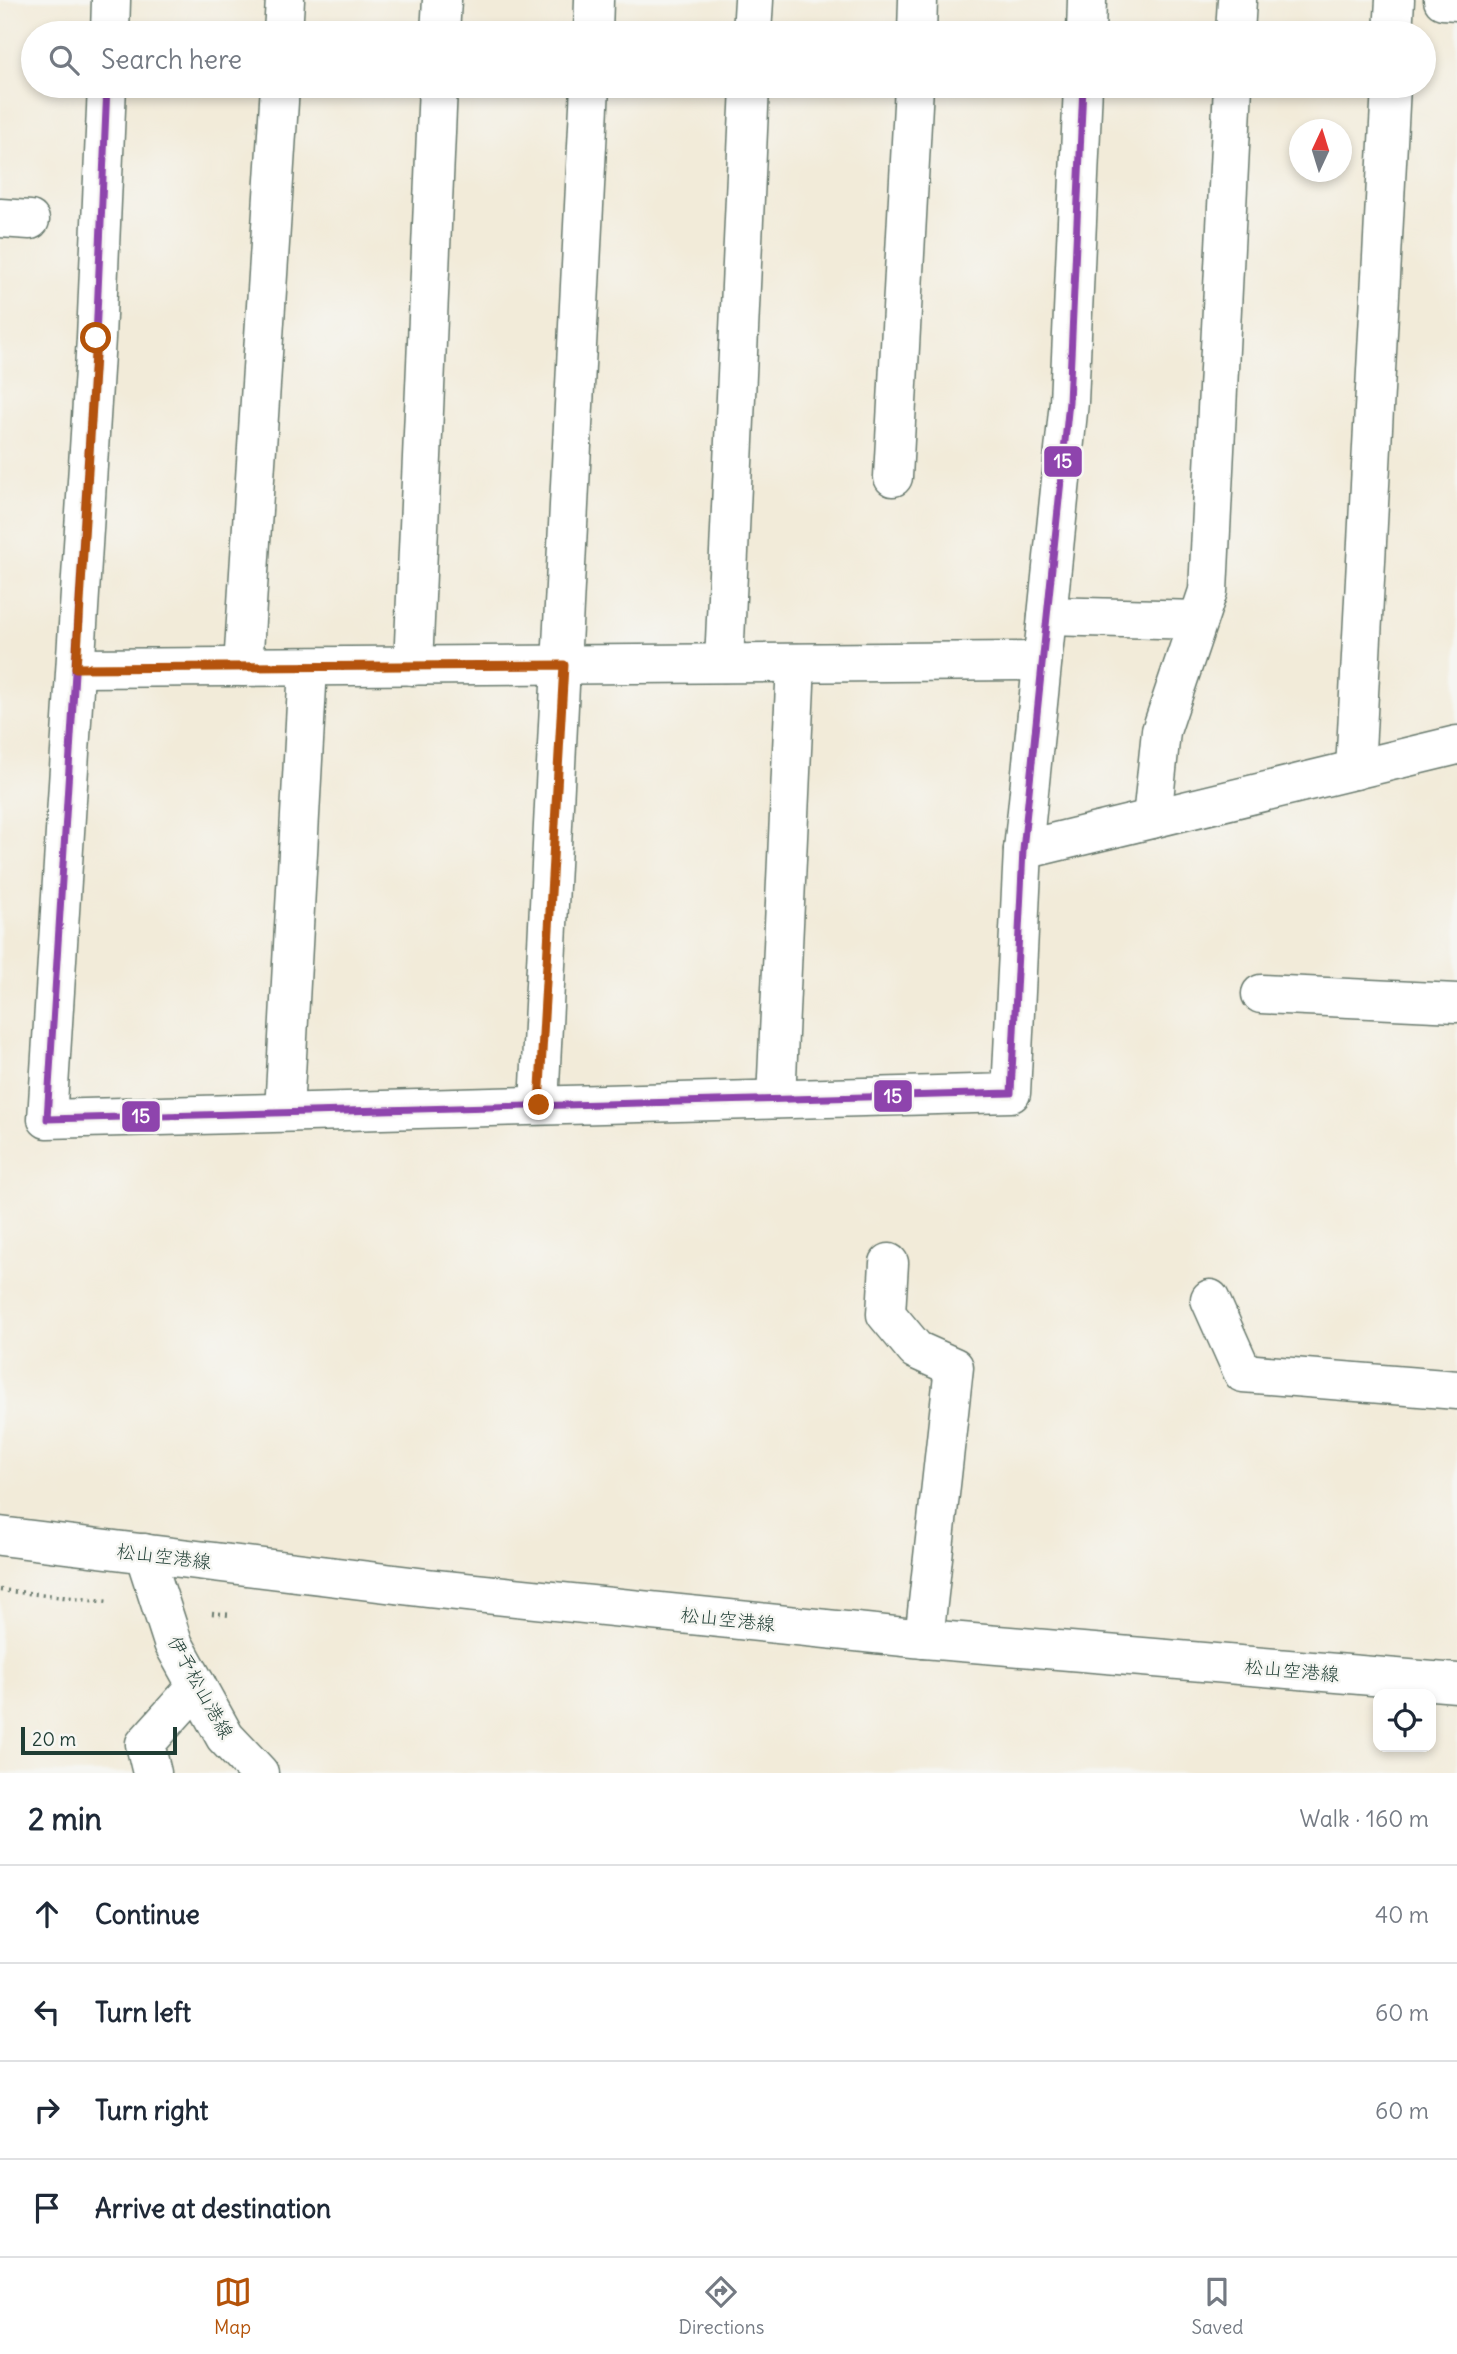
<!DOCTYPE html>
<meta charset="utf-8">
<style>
body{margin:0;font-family:Delius,"Klee One",sans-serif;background:#f2f2f3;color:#1f2937}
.controls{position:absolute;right:21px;bottom:21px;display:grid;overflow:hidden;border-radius:14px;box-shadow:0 4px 10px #0003}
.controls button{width:63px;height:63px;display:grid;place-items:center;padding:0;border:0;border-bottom:2px solid #e0e1e3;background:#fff;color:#1f2937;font:35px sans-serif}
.compass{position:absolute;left:1289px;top:119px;width:63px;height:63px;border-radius:50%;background:#fff;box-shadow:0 4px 10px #0003;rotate:4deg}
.scale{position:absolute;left:21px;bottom:18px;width:156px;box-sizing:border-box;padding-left:7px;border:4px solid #1f3d34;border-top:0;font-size:19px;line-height:24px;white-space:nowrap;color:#1f3d34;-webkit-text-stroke:5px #f6f6f2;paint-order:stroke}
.stop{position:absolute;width:21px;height:21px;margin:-16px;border:5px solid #b45309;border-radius:50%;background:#fff}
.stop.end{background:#b45309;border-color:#fff;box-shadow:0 2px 7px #0008}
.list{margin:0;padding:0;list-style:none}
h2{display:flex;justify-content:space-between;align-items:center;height:91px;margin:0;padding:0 28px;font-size:30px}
h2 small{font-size:23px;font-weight:400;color:#747a83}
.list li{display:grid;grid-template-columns:46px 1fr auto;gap:21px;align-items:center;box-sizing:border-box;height:98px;padding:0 28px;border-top:2px solid #e0e1e3}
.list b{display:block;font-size:26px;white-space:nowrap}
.list em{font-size:23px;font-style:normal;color:#747a83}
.icon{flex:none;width:38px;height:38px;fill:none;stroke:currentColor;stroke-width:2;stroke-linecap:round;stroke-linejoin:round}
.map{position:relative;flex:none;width:1457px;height:1773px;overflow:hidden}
.search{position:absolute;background:#fff;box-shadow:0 4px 10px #0003;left:21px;right:21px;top:21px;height:77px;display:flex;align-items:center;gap:18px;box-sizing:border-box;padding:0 24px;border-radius:38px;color:#747a83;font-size:26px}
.sheet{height:483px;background:#fff}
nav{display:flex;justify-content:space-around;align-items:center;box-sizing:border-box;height:98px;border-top:2px solid #e0e1e3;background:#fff;font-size:19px;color:#747a83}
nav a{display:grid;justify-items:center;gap:4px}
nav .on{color:#b45309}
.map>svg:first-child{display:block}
</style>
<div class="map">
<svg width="1457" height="1773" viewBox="0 0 1457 1773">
<rect width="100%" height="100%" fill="#f6f6f2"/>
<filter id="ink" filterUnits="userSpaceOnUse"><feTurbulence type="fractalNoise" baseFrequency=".0143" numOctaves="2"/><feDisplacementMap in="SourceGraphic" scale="14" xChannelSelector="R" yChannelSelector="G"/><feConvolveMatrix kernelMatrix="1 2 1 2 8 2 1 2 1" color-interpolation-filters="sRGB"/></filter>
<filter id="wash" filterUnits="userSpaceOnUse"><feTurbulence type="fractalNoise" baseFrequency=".00686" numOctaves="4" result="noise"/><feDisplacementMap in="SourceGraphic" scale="28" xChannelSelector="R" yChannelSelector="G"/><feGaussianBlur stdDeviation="1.57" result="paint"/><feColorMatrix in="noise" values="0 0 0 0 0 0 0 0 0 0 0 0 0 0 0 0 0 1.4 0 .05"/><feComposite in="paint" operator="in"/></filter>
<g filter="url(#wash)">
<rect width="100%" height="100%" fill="#f2ebd9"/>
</g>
<g filter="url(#ink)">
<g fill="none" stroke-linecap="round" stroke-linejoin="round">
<defs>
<g id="street">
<polyline points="1443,0 1457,1"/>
<polyline points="110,33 111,0"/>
<polyline points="283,33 285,0"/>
<polyline points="440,33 442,0"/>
<polyline points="593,33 594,0"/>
<polyline points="752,33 754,0"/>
<polyline points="917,33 918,0"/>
<polyline points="1086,33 1087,0"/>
<polyline points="1235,33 1237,0"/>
<polyline points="1393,33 1395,0"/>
<polyline points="107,86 96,338 47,1119 1011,1093 1023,850 1069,402 1083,86"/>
<polyline points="0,218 30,220"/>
<polyline points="893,477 914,86"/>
<polyline points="1047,616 1198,620"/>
<polyline points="724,663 750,86"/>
<polyline points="413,666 438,86"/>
<polyline points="243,667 280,86"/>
<polyline points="76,668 1042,661"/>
<polyline points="1355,770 1391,86"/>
<polyline points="1152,819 1161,731 1208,591 1233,86"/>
<polyline points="1023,850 1457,745"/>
<polyline points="1261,994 1457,1003"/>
<polyline points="776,1099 796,663"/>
<polyline points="539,1105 590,86"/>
<polyline points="284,1112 308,667"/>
<polyline points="889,1263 886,1314 916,1350 954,1367 924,1639"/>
<polyline points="1210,1299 1243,1373 1457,1390"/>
<polyline points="152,1773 145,1744 197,1686"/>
</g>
<g id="primary">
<polyline points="0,1536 427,1588 924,1639 1457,1683"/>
<polyline points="144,1553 173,1643 225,1737 259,1773"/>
</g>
</defs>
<use href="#street" stroke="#697a6e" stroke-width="41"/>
<use href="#primary" stroke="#697a6e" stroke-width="41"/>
<g stroke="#697a6e" stroke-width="4.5" stroke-dasharray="2 5" stroke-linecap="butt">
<polyline points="0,1590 109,1602"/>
<polyline points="212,1613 231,1615"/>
</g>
<use href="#street" stroke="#fff" stroke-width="38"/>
<use href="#primary" stroke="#fff" stroke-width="38"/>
<defs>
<polyline id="bus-1" points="107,86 96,338 47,1119 1011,1093 1023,850 1069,402 1083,86"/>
</defs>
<use href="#bus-1" stroke="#f6f6f2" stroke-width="12"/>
<use href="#bus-1" stroke="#8e44ad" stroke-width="7"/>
</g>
</g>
<g fill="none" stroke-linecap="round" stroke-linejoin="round" filter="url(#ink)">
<polyline stroke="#b45309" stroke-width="9" points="96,338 76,668 564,665 539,1105"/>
</g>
<g text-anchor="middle" stroke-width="5" stroke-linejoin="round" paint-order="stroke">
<g font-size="19" fill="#1f3d34" stroke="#f6f6f2">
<text transform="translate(164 1556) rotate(7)" y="7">松山空港線</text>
<text transform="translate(728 1619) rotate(6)" y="7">松山空港線</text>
<text transform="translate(1292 1670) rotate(5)" y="7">松山空港線</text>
<text transform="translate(201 1687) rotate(61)" y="7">伊予松山港線</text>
</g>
</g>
<g stroke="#f6f6f2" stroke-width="2.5">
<rect x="1043" y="445" width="40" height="33" rx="7" fill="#8e44ad"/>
<rect x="873" y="1079" width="40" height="34" rx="7" fill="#8e44ad"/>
<rect x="121" y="1100" width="40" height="33" rx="7" fill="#8e44ad"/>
</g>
<g font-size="19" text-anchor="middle" font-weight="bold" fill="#fff">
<text x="1063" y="468">15</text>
<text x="893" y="1103">15</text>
<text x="141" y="1123">15</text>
</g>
</svg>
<div class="controls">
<button><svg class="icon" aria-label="locate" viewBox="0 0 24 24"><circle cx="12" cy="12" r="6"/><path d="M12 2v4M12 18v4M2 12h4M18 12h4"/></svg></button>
</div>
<svg class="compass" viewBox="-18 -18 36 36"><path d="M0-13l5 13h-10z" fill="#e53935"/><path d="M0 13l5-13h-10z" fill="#747a83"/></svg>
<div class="scale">20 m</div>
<div class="stop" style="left:96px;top:338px"></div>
<div class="stop end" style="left:539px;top:1105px"></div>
<div class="search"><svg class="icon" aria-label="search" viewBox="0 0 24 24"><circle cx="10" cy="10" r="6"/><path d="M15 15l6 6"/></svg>Search here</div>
</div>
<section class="sheet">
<h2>2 min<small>Walk · 160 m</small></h2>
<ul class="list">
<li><svg class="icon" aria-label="ahead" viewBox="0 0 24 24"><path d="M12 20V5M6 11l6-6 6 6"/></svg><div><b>Continue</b></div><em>40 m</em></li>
<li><svg class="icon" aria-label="left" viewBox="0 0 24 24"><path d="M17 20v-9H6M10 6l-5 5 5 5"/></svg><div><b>Turn left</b></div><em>60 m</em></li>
<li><svg class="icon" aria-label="right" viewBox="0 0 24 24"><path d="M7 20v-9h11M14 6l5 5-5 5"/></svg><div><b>Turn right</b></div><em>60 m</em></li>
<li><svg class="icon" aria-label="arrive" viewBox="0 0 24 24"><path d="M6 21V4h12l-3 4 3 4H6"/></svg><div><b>Arrive at destination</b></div></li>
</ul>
</section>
<nav>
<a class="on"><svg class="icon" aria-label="map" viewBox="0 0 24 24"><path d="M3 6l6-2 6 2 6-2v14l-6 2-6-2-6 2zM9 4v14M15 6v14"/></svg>Map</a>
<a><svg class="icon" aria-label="directions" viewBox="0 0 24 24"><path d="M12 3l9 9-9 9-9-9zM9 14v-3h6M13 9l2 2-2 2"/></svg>Directions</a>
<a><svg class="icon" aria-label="saved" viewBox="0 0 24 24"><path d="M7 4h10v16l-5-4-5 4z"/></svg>Saved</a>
</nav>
